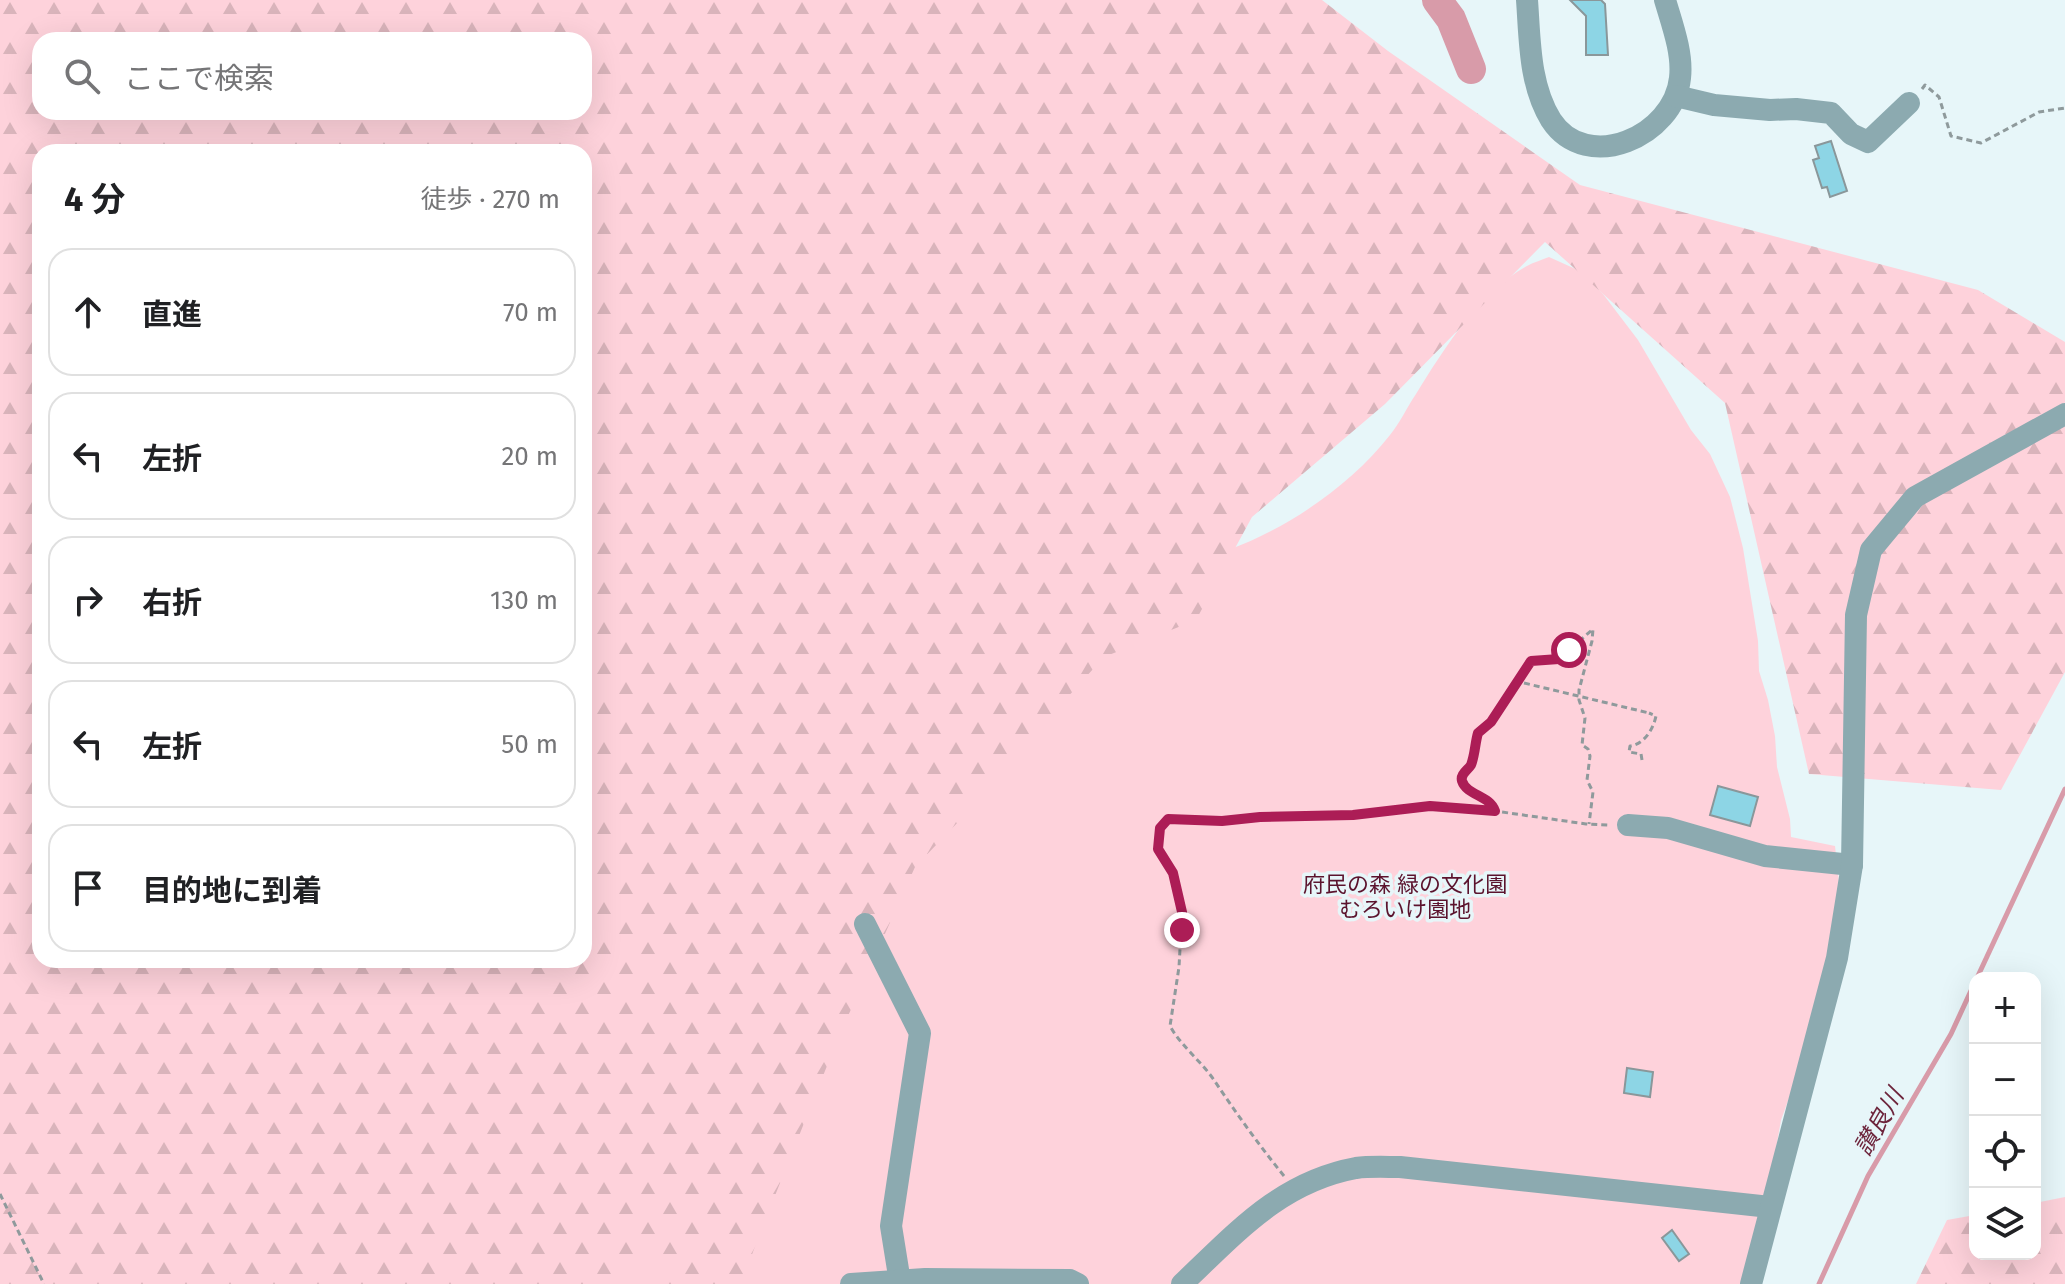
<!DOCTYPE html>
<html lang="ja">
<meta charset="utf-8">
<style>
body{margin:0;font-family:"Fira Sans","Noto Sans JP",sans-serif;background:#f2f2f2;color:#202124}
.controls{position:absolute;right:24px;bottom:24px;display:grid;overflow:hidden;border-radius:16px;box-shadow:0 8px 32px #0002}
.controls button{width:72px;height:72px;display:grid;place-items:center;padding:0;border:0;border-bottom:2px solid #e0e0e0;background:#fff;color:#202124;font:40px sans-serif}
.stop{position:absolute;width:24px;height:24px;margin:-18px;border:6px solid #ac1d56;border-radius:50%;background:#fff}
.stop.end{background:#ac1d56;border-color:#fff;box-shadow:0 2px 8px #0008}
.list{margin:0;padding:0;list-style:none}
h2{display:flex;justify-content:space-between;align-items:center;height:104px;margin:0;padding:0 32px;font-size:34px}
h2 small{font-size:26px;font-weight:400;color:#757577}
.list li{display:grid;grid-template-columns:52px 1fr auto;gap:24px;align-items:center;box-sizing:border-box;height:128px;margin:0 16px 16px;padding:0 16px;border:2px solid #e0e0e0;border-radius:24px}
.list b{display:block;font-size:30px;white-space:nowrap}
.list em{font-size:26px;font-style:normal;color:#757577}
.icon{flex:none;width:44px;height:44px;fill:none;stroke:currentColor;stroke-width:2;stroke-linecap:round;stroke-linejoin:round}
.map{position:relative;flex:none;width:2065px;height:1284px;overflow:hidden}
.search{position:absolute;background:#fff;box-shadow:0 8px 32px #0002;left:32px;top:32px;width:560px;height:88px;display:flex;align-items:center;gap:20px;box-sizing:border-box;padding:0 28px;border-radius:24px;color:#757577;font-size:30px}
.panel{position:absolute;background:#fff;box-shadow:0 8px 32px #0002;left:32px;top:144px;width:560px;height:824px;border-radius:24px}
.map>svg:first-child{display:block}
</style>
<div class="map">
<svg width="2065" height="1284" viewBox="0 0 2065 1284">
<defs>
<pattern id="forest-firs" width="22" height="20" patternUnits="userSpaceOnUse" patternTransform="scale(2)"><rect width="22" height="20" fill="#fed2db"/><path d="M5 1l3.5 6h-7zM16 11l3.5 6h-7z" fill="#d9b4bb"/></pattern>
</defs>
<rect width="100%" height="100%" fill="#e7f6f9"/>
<path fill="#fed2db" d="M1549,257L1580,271L1603,294L1638,340L1691,430L1710,454L1730,497L1743,548L1758,641L1759,671L1768,700L1775,736L1777,767L1790,819L1791,837L1835,846L1839,882L1834,935L1797,1076L1781,1120L1774,1160L1744,1284H48L0,1166L249,1182L1228,550C1287,529 1351,485 1390,435C1400,423 1407,407 1416,394C1444,349 1479,292 1527,266C1534,262 1542,260 1549,257Z"/>
<g fill="url(#forest-firs)" fill-rule="evenodd">
<path d="M0,0H1322L1388,51L1580,185L1978,290L2065,342V672L2001,790L1809,774L1725,403L1545,242L1385,404L1252,517L1196,620L1104,657L1035,733L982,797L915,867L839,1036L760,1233L741,1284H668L651,1250L599,1284H0ZM40,40H584V112H40ZM40,152H584V960H40Z"/>
<polygon points="2065,1197 2065,1284 1916,1284 1947,1220 1975,1215 1975,1254 2035,1254 2035,1203"/>
</g>
<g fill="none" stroke-linecap="round" stroke-linejoin="round">
<g stroke="#d89ba9" stroke-width="5">
<polyline points="1977,978 2065,789"/>
<polyline points="1819,1284 1868,1176 1951,1034 1975,982"/>
</g>
<polyline stroke="#d89ba9" stroke-width="30" points="1437,0 1451,19 1471,69"/>
</g>
<g fill="#8dd5e5" stroke="#8a979a" stroke-width="2">
<polygon points="1570,0 1601,0 1605,4 1608,55 1586,55 1586,16"/>
<polygon points="1831,141 1847,191 1830,197 1827,187 1822,188 1813,160 1819,158 1815,146"/>
<polygon points="1718,786 1758,797 1750,826 1710,815"/>
<polygon points="1627,1068 1653,1072 1650,1097 1624,1093"/>
<polygon points="1672,1230 1689,1254 1679,1261 1662,1238"/>
</g>
<g fill="none" stroke-linecap="round" stroke-linejoin="round">
<g stroke="#8f9a9c" stroke-width="3" stroke-dasharray="6 4" stroke-linecap="butt">
<polyline points="1922,89 1925,85 1939,97 1951,136 1981,143 2039,112 2065,108"/>
<polyline points="1517,682 1531,661 1559,659 1593,629 1592,641 1579,690 1579,700 1585,718 1582,745 1588,749 1590,756 1587,780 1593,792 1589,824"/>
<path d="M1642,760L1641,754L1629,752L1630,746C1644,744 1653,730 1656,716L1649,713"/>
<path d="M1495,811C1489,794 1467,795 1462,781C1460,774 1468,770 1471,764C1475,755 1475,743 1478,733L1491,722L1517,682L1524,683"/>
<path d="M1284,1176C1259,1145 1236,1113 1214,1080C1201,1061 1181,1046 1170,1026L1179,967L1182,912L1173,873L1158,849L1160,828L1168,819L1222,821L1260,817L1353,815L1430,806L1495,811L1586,824L1609,825"/>
<polyline points="0,1194 44,1284"/>
</g>
<g stroke="#8caab0" stroke-width="22">
<path d="M1527,0C1530,40 1529,84 1551,120C1587,175 1674,136 1680,78C1683,53 1672,24 1665,0"/>
<polyline points="1676,96 1714,105 1770,110 1796,109 1831,113 1851,134 1868,142 1909,103"/>
<polyline points="1628,825 1668,828 1765,856 1852,865"/>
<polyline points="865,924 920,1033 891,1226 900,1282"/>
<polyline points="851,1284 925,1279 1070,1280 1078,1284"/>
<path d="M1182,1284C1236,1233 1280,1182 1356,1168C1370,1166 1386,1167 1400,1167L1770,1207"/>
<polyline points="1751,1284 1837,958 1852,865 1856,615 1871,550 1915,497 2065,414"/>
</g>
<polyline stroke="#8f9a9c" stroke-width="3" stroke-dasharray="6 4" stroke-linecap="butt" points="1524,683 1649,713"/>
</g>
<g fill="none" stroke-linecap="round" stroke-linejoin="round">
<path stroke="#ac1d56" stroke-width="10" d="M1182,930V912L1173,873L1158,849L1160,828L1168,819L1222,821L1260,817L1353,815L1430,806L1495,811C1490,795 1467,796 1462,781C1460,774 1468,770 1471,765C1475,755 1475,743 1478,733L1491,722L1531,661L1559,659L1569,650"/>
</g>
<g text-anchor="middle" stroke-width="7" stroke-linejoin="round" paint-order="stroke">
<g font-size="22" fill="#5b132d" stroke="#e7f6f9">
<text x="1405" y="892">府民の森 緑の文化園<tspan x="1405" dy="25">むろいけ園地</tspan></text>
</g>
<g font-size="24" font-style="italic" fill="#6d253c" stroke="#e7f6f9">
<text transform="translate(1879 1122) rotate(-60)" y="8">讃良川</text>
</g>
</g>
</svg>
<div class="controls">
<button>+</button>
<button>−</button>
<button><svg class="icon" aria-label="locate" viewBox="0 0 24 24"><circle cx="12" cy="12" r="6"/><path d="M12 2v4M12 18v4M2 12h4M18 12h4"/></svg></button>
<button><svg class="icon" aria-label="layers" viewBox="0 0 24 24"><path d="M12 4l9 5-9 5-9-5zM3 14l9 5 9-5"/></svg></button>
</div>
<div class="stop" style="left:1569px;top:650px"></div>
<div class="stop end" style="left:1182px;top:930px"></div>
<div class="search"><svg class="icon" aria-label="search" viewBox="0 0 24 24"><circle cx="10" cy="10" r="6"/><path d="M15 15l6 6"/></svg>ここで検索</div>
<section class="panel">
<h2>4 分<small>徒歩 · 270 m</small></h2>
<ul class="list">
<li><svg class="icon" aria-label="ahead" viewBox="0 0 24 24"><path d="M12 20V5M6 11l6-6 6 6"/></svg><div><b>直進</b></div><em>70 m</em></li>
<li><svg class="icon" aria-label="left" viewBox="0 0 24 24"><path d="M17 20v-9H6M10 6l-5 5 5 5"/></svg><div><b>左折</b></div><em>20 m</em></li>
<li><svg class="icon" aria-label="right" viewBox="0 0 24 24"><path d="M7 20v-9h11M14 6l5 5-5 5"/></svg><div><b>右折</b></div><em>130 m</em></li>
<li><svg class="icon" aria-label="left" viewBox="0 0 24 24"><path d="M17 20v-9H6M10 6l-5 5 5 5"/></svg><div><b>左折</b></div><em>50 m</em></li>
<li><svg class="icon" aria-label="arrive" viewBox="0 0 24 24"><path d="M6 21V4h12l-3 4 3 4H6"/></svg><div><b>目的地に到着</b></div></li>
</ul>
</section>
</div>
